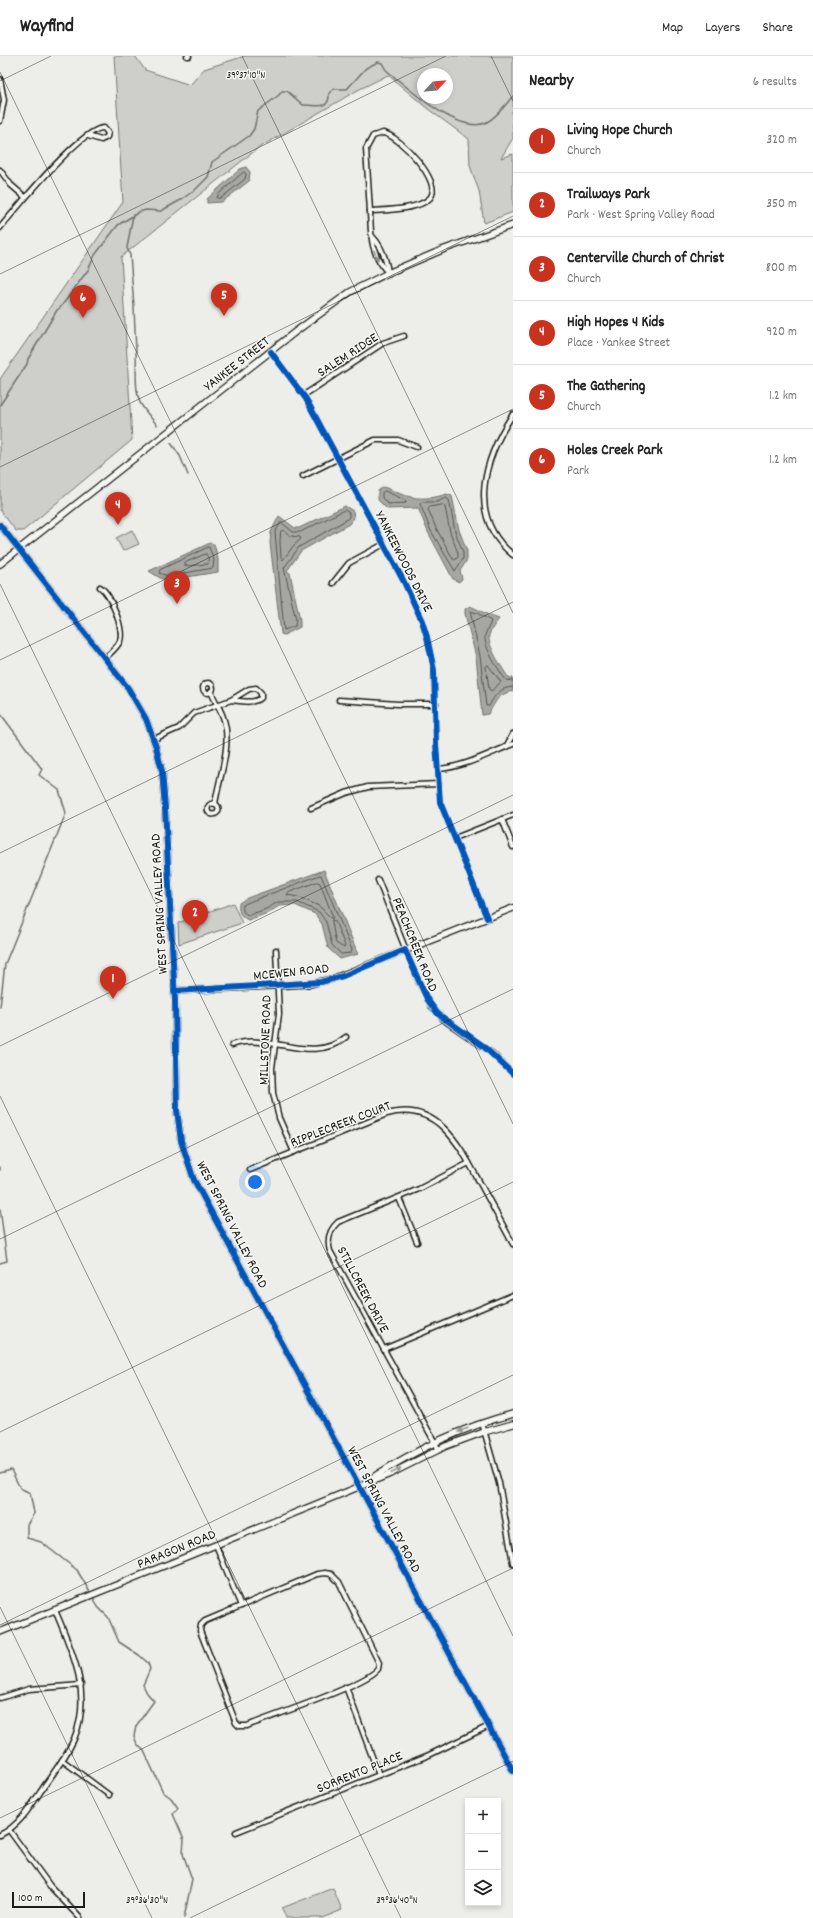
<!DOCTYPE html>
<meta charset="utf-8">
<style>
body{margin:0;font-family:Dekko,sans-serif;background:#f2f2f2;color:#222}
.controls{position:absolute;right:12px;bottom:12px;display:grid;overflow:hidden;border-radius:0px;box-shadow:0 2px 6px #0003}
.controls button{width:36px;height:36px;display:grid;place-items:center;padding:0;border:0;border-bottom:1px solid #e0e0e0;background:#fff;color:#222;font:20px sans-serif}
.compass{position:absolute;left:417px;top:12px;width:36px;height:36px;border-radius:50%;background:#fff;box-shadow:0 2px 6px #0003;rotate:64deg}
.scale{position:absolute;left:12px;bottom:10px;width:73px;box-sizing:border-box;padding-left:4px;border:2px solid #1c1c1c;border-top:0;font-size:11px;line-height:14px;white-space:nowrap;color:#1c1c1c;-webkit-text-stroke:3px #f6f6f2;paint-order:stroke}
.you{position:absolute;left:255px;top:1126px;width:14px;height:14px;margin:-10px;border:3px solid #fff;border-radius:50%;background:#1a73e8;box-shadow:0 0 0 6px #1a73e833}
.badge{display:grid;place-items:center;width:26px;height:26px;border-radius:50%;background:#c8321e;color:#fff;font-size:13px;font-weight:700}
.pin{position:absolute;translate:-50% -33px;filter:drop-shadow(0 1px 2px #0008)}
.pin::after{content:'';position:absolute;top:21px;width:14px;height:12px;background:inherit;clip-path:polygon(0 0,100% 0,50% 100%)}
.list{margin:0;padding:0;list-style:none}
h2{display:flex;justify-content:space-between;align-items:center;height:52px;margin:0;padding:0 16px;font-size:17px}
h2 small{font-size:13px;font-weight:400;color:#767676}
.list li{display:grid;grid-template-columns:26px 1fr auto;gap:12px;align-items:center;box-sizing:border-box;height:64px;padding:0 16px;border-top:1px solid #e0e0e0}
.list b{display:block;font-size:15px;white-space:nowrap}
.list p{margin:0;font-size:13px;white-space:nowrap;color:#767676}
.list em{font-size:13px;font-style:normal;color:#767676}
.icon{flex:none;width:22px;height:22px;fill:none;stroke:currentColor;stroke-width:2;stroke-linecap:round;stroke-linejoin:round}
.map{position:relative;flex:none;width:513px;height:1862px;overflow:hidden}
header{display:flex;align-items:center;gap:24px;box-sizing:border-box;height:56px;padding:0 20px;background:#fff;border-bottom:1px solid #e0e0e0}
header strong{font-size:19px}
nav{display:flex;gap:22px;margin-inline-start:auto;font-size:14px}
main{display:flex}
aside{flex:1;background:#fff}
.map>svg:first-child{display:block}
</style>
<header>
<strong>Wayfind</strong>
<nav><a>Map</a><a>Layers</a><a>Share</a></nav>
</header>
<main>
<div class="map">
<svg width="513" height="1862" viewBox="0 0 513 1862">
<rect width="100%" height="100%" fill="#edede9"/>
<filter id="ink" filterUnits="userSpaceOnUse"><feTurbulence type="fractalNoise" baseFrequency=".025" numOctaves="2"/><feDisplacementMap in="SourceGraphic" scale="8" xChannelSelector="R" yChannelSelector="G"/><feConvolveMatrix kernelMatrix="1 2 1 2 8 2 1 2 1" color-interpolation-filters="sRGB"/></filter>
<g filter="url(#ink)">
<g fill="#cececb" stroke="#757574" fill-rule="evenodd">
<path d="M114,0H135L145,14L190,29L204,13L245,0H513V54L512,55L513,82L501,102L513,98V156L484,167L479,135L470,110L469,83L428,53L388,19L356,35L257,93L121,201L132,384L23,475H16L0,454V323L123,146ZM423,18H447V42H423Z"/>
<polygon points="132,474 139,488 123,495 116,482"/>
<polygon points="233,847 242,867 179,888 178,867"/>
<polygon points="333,1832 342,1854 322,1862 286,1862 282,1852"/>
</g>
<g fill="#a6a6a3" stroke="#6f6f6d">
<polygon points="246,111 250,116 249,125 222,146 207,147 207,143 240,113"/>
<path d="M383,431C392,433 398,438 407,440C419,444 435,442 447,438L452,440L459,474L467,495V504L460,515L462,523L459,526L453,523L428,476L418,452L387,453L378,444V435Z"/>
<polygon points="345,450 353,455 354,462 349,468 301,495 287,515 290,517 300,564 300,571 284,579 281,578 270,487 271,476 279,460 295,472 299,472"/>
<polygon points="210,487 214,488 218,503 218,516 168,524 160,522 149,515"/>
<path d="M470,550C480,554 488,560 499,563C496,567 491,573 489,579C487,589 502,612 508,621L513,622V635C496,639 497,645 488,658L482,659L476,601L465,558V553Z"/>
<path d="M324,814L358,898L340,903L328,892L322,868L315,858L295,849L279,850L268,857L248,864C240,860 238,856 239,847L247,842Z"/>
</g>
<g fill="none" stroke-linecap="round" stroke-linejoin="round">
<g stroke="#535352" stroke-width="1">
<polygon points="244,116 246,118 245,123 221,142 217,142 218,139"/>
<polygon points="385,435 405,444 406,447 388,448 382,442 382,437"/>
<polygon points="446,442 449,444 455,475 463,496 463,503 455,515 431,475 420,448 422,446 437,446"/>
<polygon points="443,449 445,451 450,476 458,497 458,501 455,504 453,503 436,472 428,453 430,451"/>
<polygon points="345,454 349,457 349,461 346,464 299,491 284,512 296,564 295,570 284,574 275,476 281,466 293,476 300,476"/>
<polygon points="281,475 283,474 291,480 300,481 301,483 294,489 283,504 281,502 280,486"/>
<polygon points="209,491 214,504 213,512 168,520 159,517 160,514"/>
<polygon points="206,498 209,504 208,508 185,510 185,507"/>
<polygon points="488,609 501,626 491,635 489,633 486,611"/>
<path d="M513,625L506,624C499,615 484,592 485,580C486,574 490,570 491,565L477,557L470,555L480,600L486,650H489C495,639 499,632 513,631"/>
<path d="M321,819L352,894L351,897L341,898L332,889L326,866L319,856L297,846H278L266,853L249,859C244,858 242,855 243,849L249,846Z"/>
<polygon points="317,826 320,827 333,861 332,863 319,850 298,841 287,839 288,837"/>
<polygon points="332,864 335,865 345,890 344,892 336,887"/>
</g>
<g stroke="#6f6f6d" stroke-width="1.5">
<path d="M133,159L127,192L130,199C133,231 135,263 136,295C137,310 134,329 139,344C142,353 151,361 157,369"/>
<path d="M0,349L27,308L28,303L57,254L60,252L88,214L95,199L118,169L139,156L146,154L161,155L179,145L195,134L208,121L212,106L249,80L254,73L258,55L279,39L282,35H287L303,49C315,48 330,56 329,37L334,33H347L366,12L378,6L382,7L386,14C406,30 460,81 487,66C497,61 506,48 513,40"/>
<polyline points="171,387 180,400 188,419"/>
<polyline points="0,657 42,713 39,719 59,734 66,757 5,908 0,951"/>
<polyline points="0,1111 0,1114"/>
<polyline points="0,1152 7,1205 0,1207"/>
<polyline points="0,1417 11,1414 20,1432 30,1437 34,1457 27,1469 27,1482 41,1486 77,1514 91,1538"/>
<polyline points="93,1541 98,1551 108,1561 119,1586 139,1599 148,1607 150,1613 143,1629 147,1637 154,1645 136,1670 134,1680 137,1688 144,1695 163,1736 171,1742 178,1752 173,1758 184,1783 183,1798 192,1823 184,1862"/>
</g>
<defs>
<g id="minor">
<polyline points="187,0 189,0"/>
<polyline points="0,23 4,44 0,65"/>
<path d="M383,77C399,79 444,127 430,142C418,154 386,154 370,155L366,93L373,80Z"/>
<polyline points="0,114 11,129 25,141"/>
<path d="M370,155C371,181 370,196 388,217"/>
<path d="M0,172C15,154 83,70 104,72L108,77L107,81L101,84L88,80"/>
<path d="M372,180C381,189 386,203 388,216"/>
<polyline points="271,296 306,343 404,526 422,565 427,581 434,614 436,687 440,746 487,862"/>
<polyline points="304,339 383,287 404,280"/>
<path d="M513,358C485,401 465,460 513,499"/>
<polyline points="303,420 375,384 398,384 417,391"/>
<polyline points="333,527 349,507 384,488"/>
<path d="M100,531C111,538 124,573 120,585C117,592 110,597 105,602"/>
<circle cx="208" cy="632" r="5"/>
<path d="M211,635C214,644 220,652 223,661C233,688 219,721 215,748"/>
<polyline points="339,644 398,648 436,648"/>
<path d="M154,683L179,672L194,657L231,644L249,633L256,632L261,637V642C253,648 240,645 231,644"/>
<polyline points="506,691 513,678"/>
<path d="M438,713C465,711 488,698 513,688"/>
<circle cx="213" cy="753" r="5.5"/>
<polyline points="311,752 346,737 368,731 439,728"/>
<polyline points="502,763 513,791"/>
<polyline points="455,782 513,759"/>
<polyline points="378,824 419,927 431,950 444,964 492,997 513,1018"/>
<polyline points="276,894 279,958 272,1012 273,1037 279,1062 294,1096"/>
<path d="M232,989C270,975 311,1010 346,981"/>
<path d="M250,1114L387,1058C439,1044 461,1092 481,1129C492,1149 502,1168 513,1188"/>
<polyline points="399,1142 417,1186"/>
<polyline points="384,1293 513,1239"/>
<polyline points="482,1367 499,1427 513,1507"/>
<path d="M439,1394L330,1195C327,1184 329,1174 338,1166L419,1133L469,1107"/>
<polyline points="216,1489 241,1550"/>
<path d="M325,1517L331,1518L339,1526L379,1607L378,1613C366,1629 271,1660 247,1670H239L236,1667L200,1575L201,1569L205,1565L317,1518Z"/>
<polyline points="346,1631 379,1719"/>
<polyline points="0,1642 29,1633 81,1629"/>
<polyline points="62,1704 109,1739"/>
<polyline points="9,1774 50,1830 80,1862"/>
<polyline points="236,1776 429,1699 489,1670"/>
<path d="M0,1779C20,1769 31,1750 43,1732C54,1716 66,1701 74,1683C93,1638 72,1595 55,1554"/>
</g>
<g id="tertiary">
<polyline points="0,469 128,632 146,663 156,691 162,715 165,752 175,945 177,1054 181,1085 194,1124 513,1715"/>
<polyline points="0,508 295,276 350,236 388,217 442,194 513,169"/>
<polyline points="174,935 310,928 332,923 513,852"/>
<path d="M370,1423C415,1394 462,1371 513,1358"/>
<polyline points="0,1576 312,1450 390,1418 446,1390 484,1376 513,1368"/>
</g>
</defs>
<use href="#minor" stroke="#1c1c1c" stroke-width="7"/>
<use href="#tertiary" stroke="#1c1c1c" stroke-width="8"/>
<use href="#minor" stroke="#f6f6f2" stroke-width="4"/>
<use href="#tertiary" stroke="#f6f6f2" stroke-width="5.5"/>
<defs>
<g id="cycleway">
<polyline points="271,296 306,343 404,526 422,565 427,581 434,614 436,687 440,746 487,862"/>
<polyline points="0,469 128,632 146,663 156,691 162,715 165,752 175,945 177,1054 181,1085 194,1124 513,1715"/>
<polyline points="174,935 321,926 343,920 405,894 427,943 438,958 482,989 513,1018"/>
</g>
</defs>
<use href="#cycleway" stroke="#f6f6f2" stroke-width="8"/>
<use href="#cycleway" stroke="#0057b8" stroke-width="6"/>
</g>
<defs><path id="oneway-solid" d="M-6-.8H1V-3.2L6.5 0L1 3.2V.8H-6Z"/></defs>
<g fill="#949492">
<use href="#oneway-solid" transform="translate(376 199) rotate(65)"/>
<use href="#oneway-solid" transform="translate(463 1374) rotate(160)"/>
<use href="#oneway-solid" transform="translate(396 1415) rotate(-26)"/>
</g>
</g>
<path fill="none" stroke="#1c1c1c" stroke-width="1" stroke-opacity="0.45" d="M242,0L513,557M491,0L513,45M0,16L513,1068M0,25L51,0M0,218L446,0M0,411L513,160M0,528L513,1580M0,604L513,353M0,797L513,546M0,990L513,739M0,1040L401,1862M0,1183L513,933M0,1376L513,1126M0,1551L152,1862M0,1569L513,1319M0,1762L513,1512M190,1862L513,1705"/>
<g text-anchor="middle" stroke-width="3" stroke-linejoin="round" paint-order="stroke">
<g font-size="14" fill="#1c1c1c" stroke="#f6f6f2">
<text transform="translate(347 298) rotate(-33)" y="5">SALEM RIDGE</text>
<text transform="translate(236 307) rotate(-38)" y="5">YANKEE STREET</text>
<text transform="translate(405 505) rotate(63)" y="5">YANKEEWOODS DRIVE</text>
<text transform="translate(158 848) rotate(-93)" y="5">WEST SPRING VALLEY ROAD</text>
<text transform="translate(416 888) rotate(68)" y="5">PEACHCREEK ROAD</text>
<text transform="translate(291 915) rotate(-6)" y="5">MCEWEN ROAD</text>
<text transform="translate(264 984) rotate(-88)" y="5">MILLSTONE ROAD</text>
<text transform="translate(340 1067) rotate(-21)" y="5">RIPPLECREEK COURT</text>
<text transform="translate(233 1168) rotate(63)" y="5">WEST SPRING VALLEY ROAD</text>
<text transform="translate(364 1233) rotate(62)" y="5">STILLCREEK DRIVE</text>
<text transform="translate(385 1453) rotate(62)" y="5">WEST SPRING VALLEY ROAD</text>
<text transform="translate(176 1492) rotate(-22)" y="5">PARAGON ROAD</text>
<text transform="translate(359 1715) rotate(-22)" y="5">SORRENTO PLACE</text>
</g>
</g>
<g font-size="10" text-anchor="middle" fill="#1c1c1c" stroke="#f6f6f2" stroke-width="3" stroke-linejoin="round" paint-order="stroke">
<text x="246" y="22">39°37'10"N</text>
<text x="147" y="1847">39°36'30"N</text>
<text x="397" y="1847">39°36'40"N</text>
</g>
</svg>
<div class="controls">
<button>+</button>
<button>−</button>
<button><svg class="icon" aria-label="layers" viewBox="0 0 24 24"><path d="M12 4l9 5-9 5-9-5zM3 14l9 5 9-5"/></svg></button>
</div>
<svg class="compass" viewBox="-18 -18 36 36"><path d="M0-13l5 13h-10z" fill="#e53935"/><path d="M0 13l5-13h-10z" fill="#767676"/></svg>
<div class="scale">100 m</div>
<div class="you"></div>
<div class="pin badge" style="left:113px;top:943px">1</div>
<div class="pin badge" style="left:195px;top:877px">2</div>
<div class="pin badge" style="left:177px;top:548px">3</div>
<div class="pin badge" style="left:118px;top:469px">4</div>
<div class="pin badge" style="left:224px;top:260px">5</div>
<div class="pin badge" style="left:83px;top:262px">6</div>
</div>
<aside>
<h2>Nearby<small>6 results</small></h2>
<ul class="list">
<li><span class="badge">1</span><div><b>Living Hope Church</b><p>Church</p></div><em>320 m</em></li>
<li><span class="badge">2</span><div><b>Trailways Park</b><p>Park · West Spring Valley Road</p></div><em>350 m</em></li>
<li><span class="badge">3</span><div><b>Centerville Church of Christ</b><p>Church</p></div><em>800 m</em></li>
<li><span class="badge">4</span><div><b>High Hopes 4 Kids</b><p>Place · Yankee Street</p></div><em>920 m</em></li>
<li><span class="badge">5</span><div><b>The Gathering</b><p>Church</p></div><em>1.2 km</em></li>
<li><span class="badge">6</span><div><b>Holes Creek Park</b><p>Park</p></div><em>1.2 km</em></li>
</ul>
</aside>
</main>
